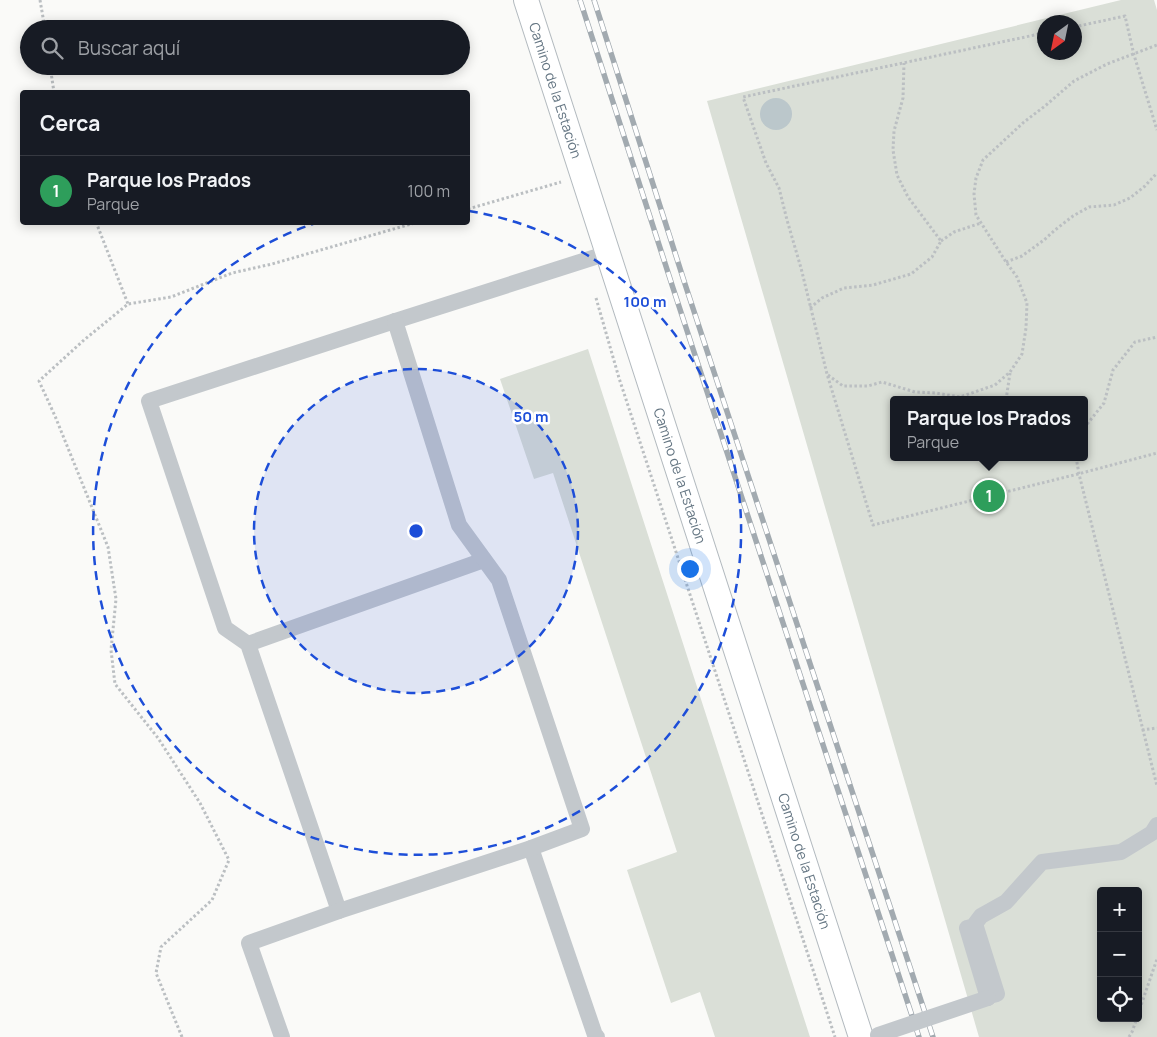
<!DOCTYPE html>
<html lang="es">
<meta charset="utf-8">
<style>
body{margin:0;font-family:Manrope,sans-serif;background:#20242c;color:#f1f3f6}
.controls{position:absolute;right:15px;bottom:15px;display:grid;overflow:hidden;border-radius:5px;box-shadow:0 2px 12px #0003}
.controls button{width:45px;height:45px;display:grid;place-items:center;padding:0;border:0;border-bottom:1px solid #363941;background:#171b24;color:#f1f3f6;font:25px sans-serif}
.compass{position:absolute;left:1037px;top:15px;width:45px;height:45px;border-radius:50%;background:#171b24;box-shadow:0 2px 12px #0003;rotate:213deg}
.you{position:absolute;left:689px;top:568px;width:18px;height:18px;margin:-12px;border:4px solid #fff;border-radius:50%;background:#1a73e8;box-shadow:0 0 0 8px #1a73e833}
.badge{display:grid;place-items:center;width:32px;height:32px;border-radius:50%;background:#7c3aed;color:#fff;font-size:16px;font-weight:700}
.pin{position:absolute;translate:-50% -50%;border:2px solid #fff;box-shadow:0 1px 5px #0006}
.popup{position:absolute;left:890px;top:396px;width:198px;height:65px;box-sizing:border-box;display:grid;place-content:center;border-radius:5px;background:#171b24;filter:drop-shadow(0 1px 4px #0005);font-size:16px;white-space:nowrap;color:#9ea1a6}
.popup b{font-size:19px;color:#f1f3f6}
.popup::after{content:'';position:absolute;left:50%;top:100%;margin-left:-10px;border:10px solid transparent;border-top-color:#171b24}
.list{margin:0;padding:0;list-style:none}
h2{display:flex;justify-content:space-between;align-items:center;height:65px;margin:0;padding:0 20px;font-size:21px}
h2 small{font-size:16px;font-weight:400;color:#9ea1a6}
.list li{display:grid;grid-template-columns:32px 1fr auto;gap:15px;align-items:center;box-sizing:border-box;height:70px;padding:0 20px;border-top:1px solid #363941}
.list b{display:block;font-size:19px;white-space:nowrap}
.list p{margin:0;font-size:16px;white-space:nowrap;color:#9ea1a6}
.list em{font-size:16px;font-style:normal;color:#9ea1a6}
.icon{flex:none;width:28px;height:28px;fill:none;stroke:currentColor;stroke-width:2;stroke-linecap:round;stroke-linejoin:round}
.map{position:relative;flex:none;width:1157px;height:1037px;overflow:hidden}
.search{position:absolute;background:#171b24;box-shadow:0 2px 12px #0003;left:20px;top:20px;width:450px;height:55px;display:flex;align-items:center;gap:12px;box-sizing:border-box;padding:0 18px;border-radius:28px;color:#9ea1a6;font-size:19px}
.panel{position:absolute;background:#171b24;box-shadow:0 2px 12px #0003;left:20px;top:90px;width:450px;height:135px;border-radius:5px}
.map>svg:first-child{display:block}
</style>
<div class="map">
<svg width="1157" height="1037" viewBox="0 0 1157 1037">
<rect width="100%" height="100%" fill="#fafaf8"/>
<g fill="#dadfd7" fill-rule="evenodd">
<path d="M1121,0H1154L1157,10V1037H979L707,101ZM1044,22H1074V52H1044ZM894,400H1084V457H894ZM1101,891H1138V1018H1101Z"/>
<polygon points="588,349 810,1037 715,1037 700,992 671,1003 627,870 677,852 553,473 534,479 500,379"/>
</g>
<circle fill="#bbc7cb" cx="776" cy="114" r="16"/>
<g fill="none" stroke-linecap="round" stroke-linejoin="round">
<defs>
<g id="secondary">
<path id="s1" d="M526,0L861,1037"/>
</g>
</defs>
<use href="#secondary" stroke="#b3babf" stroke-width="26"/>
<g stroke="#bbbfc2" stroke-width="3" stroke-dasharray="2.5 2.5" stroke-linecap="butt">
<polyline points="40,0 45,29"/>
<polyline points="1074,27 1125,16 1134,55 1157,130"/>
<polyline points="1044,33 743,97 766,163 779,188 787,220 801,268 827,374 873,525 1078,474 1157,453"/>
<polyline points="50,66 54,92"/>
<polyline points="468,209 561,182"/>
<polyline points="96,222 128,304"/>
<polyline points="941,241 954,232 981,223"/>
<polyline points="1006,262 1022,256 1044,240 1055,230 1073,216 1089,207 1114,205 1130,198 1145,186 1157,173"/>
<polyline points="596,298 619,378 835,1037"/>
<polyline points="810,308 822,298 844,288 873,285 911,274 932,257 941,241 908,197 897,175 893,150 894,131 903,98 904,63"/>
<polyline points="828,375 843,386 868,386 882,382 915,392 936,393 960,397 995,385 1010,372 1022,354 1026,328 1027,303 1017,277 1006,262 976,215 974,194 976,178 983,160 1024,122 1045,106 1074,81 1107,64 1157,45"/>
<polyline points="1006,400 1010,373"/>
<polyline points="1084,428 1104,403 1113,370 1135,342 1157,337"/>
<polyline points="1076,457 1079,474 1157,786"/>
<polyline points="1142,730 1157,728"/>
<polyline points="1138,1014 1157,959"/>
<polyline points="182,1037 156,973 161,947 212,900 229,860 200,803 158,738 115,684 111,650 116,599 108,547 55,416 39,381 84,340 128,304 171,297 232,273 272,264 418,222"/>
<polyline points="1129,1037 1132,1032 1137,1018"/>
</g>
<g stroke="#c3c8cc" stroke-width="16">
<polyline points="248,644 484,560"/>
<polyline points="531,848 595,1035 597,1037"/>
<polyline points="339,911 248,644 225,628 149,401 395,321 608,253"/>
<polyline points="988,998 967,928 971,927 993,995 997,994 975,924 981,916 1006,902 1042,862 1121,852 1152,833 1157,825"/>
<polyline points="282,1037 249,943 339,911 531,848 582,829 499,580 459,525 395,321"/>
</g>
<use href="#secondary" stroke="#fff" stroke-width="24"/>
<defs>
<g id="rail">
<polyline points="580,0 673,288 919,1037"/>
<polyline points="594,0 685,284 933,1037"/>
</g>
</defs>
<use href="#rail" stroke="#a2aab0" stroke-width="5.5"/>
<use href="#rail" stroke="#fff" stroke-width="4" stroke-dasharray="11" stroke-linecap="butt"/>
<polyline stroke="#c3c8cc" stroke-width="16" points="878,1035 988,998"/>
</g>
<circle cx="416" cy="531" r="162" fill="#1d4ed8" fill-opacity=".12"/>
<g fill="none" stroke="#1d4ed8" stroke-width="2.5" stroke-dasharray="9 6">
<circle cx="416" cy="531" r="162"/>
<path d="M469 211A324 324 0 1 1 316 223"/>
</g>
<g text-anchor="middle" stroke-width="5" stroke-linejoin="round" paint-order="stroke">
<g font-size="14" fill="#657683" stroke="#fff">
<text dy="5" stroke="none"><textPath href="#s1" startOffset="95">Camino de la Estación</textPath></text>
<text dy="5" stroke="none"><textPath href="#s1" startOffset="500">Camino de la Estación</textPath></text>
<text dy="5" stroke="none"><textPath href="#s1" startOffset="905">Camino de la Estación</textPath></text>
</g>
</g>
<circle cx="416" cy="531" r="8" fill="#1d4ed8" stroke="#fff" stroke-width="2.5"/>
<g font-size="15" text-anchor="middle" font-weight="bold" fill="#1d4ed8" stroke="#fff" stroke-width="5" stroke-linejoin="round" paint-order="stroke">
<text x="645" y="307">100 m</text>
<text x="531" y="422">50 m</text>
</g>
</svg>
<div class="controls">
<button>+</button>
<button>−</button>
<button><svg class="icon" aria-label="locate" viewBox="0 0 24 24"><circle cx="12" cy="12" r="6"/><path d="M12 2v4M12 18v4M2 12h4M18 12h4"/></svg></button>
</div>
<svg class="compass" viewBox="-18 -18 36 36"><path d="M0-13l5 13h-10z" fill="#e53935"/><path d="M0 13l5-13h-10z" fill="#9ea1a6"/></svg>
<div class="you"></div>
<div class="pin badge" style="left:989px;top:496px;background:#2e9e5b">1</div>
<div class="popup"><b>Parque los Prados</b>Parque</div>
<div class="search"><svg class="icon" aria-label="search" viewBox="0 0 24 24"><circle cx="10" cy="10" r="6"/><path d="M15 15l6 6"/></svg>Buscar aquí</div>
<section class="panel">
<h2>Cerca<small></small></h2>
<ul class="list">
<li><span class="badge" style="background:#2e9e5b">1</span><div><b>Parque los Prados</b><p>Parque</p></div><em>100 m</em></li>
</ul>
</section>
</div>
